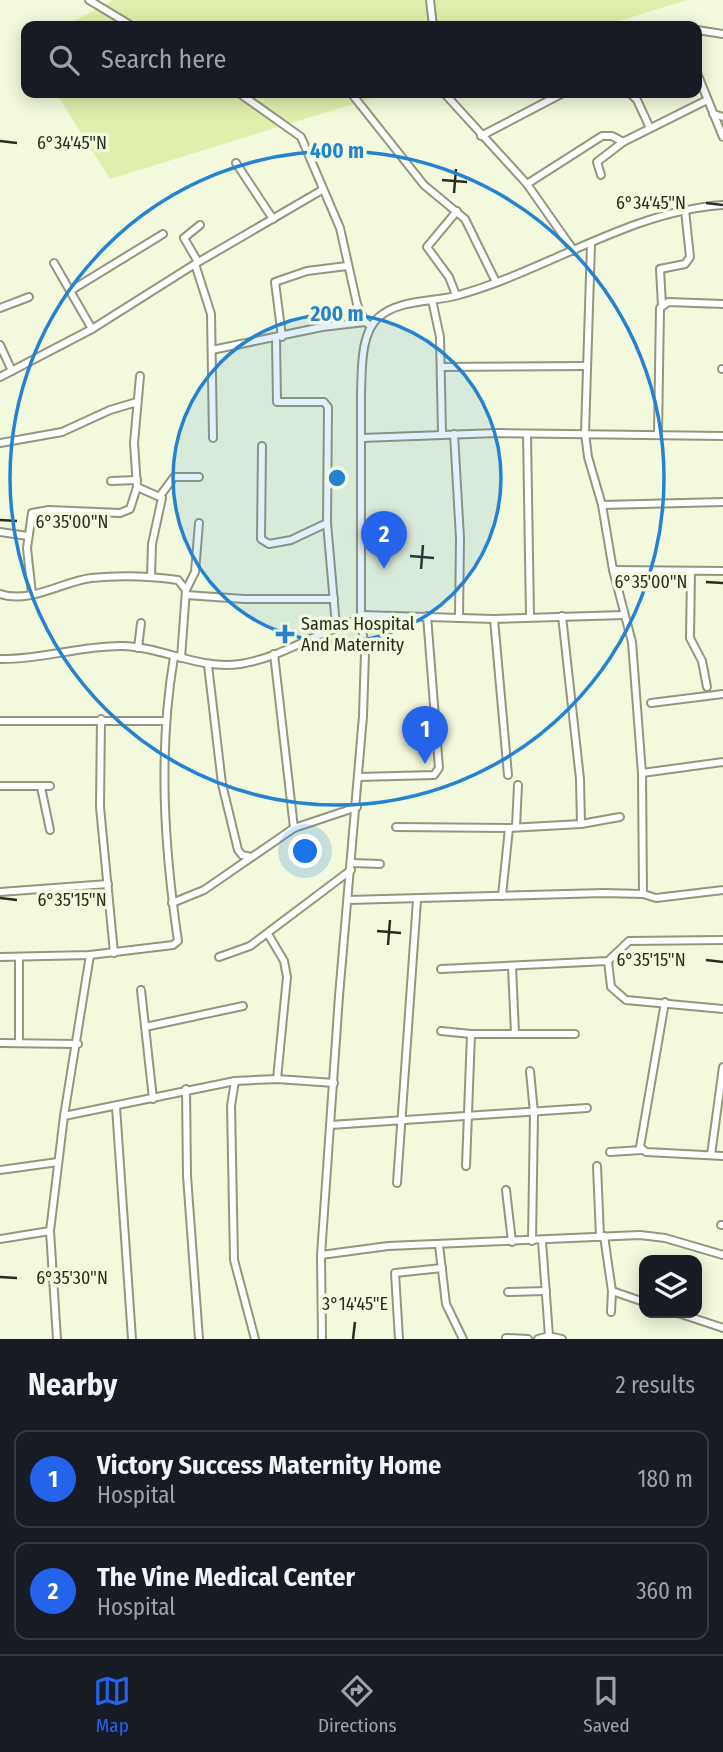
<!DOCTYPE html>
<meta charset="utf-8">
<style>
body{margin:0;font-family:"Fira Sans Condensed",sans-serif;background:#20242c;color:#f1f3f6}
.controls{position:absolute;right:21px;bottom:21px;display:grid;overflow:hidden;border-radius:14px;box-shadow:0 4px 18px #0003}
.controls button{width:63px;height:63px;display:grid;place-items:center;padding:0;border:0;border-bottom:2px solid #363941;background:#171b24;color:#f1f3f6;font:35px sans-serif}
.you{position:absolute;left:306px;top:852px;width:24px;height:24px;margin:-18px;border:5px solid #fff;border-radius:50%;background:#1a73e8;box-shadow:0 0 0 10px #1a73e833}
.badge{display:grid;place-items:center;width:46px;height:46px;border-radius:50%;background:#2563eb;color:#fff;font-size:23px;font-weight:700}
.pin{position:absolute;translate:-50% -58px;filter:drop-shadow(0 2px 4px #0008)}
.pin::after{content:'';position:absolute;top:37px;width:24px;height:21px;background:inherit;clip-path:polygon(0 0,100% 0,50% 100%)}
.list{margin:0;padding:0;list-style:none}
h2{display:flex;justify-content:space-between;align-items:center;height:91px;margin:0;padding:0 28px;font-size:30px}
h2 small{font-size:23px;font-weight:400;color:#9ea1a6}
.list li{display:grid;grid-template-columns:46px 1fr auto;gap:21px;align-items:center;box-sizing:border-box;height:98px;margin:0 14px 14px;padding:0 14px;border:2px solid #363941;border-radius:14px}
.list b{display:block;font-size:26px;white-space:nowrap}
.list p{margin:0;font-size:23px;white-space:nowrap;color:#9ea1a6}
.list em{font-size:23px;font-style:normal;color:#9ea1a6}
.icon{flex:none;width:38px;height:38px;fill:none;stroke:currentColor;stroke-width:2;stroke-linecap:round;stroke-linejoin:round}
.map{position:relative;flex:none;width:723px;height:1339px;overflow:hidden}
.search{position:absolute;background:#171b24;box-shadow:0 4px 18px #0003;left:21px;right:21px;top:21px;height:77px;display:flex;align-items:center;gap:18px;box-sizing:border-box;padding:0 24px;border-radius:14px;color:#9ea1a6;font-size:26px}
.sheet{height:315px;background:#171b24}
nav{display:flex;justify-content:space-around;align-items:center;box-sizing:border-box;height:98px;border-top:2px solid #363941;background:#171b24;font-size:19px;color:#9ea1a6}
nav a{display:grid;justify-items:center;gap:4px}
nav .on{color:#2563eb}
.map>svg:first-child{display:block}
</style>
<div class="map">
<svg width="723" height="1339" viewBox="0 0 723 1339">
<rect width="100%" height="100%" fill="#f2f9dc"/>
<g fill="#e1efac">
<polygon points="114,0 687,0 603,26 64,26"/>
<polygon points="56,93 389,93 110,179"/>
</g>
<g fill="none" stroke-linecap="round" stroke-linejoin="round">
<defs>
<g id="minor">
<polyline points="89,0 132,26"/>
<polyline points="430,0 433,26"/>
<polyline points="697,30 723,34"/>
<polyline points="697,73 723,137"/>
<polyline points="239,93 301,137 340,228 357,304 365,322 371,326"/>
<polyline points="351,93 424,185 465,219 496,282"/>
<polyline points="444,93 527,184 574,251"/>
<polyline points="630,93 637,100 650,128"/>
<polyline points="713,114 723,117"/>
<polyline points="481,136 563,93"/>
<polyline points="236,163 273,219"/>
<polyline points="601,175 597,162 623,142"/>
<polyline points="527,184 602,136 612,136 623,142 707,100"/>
<polyline points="591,244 585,433 588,457 602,505 613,570 632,642 642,773 643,894"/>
<polyline points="198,262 184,238 200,225"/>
<polyline points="54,263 92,329"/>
<polyline points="195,264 211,314 213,438"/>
<polyline points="70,291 163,234"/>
<polyline points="456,295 449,277 427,247 457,211"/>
<polyline points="432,300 440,337 442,434"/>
<polyline points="662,306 660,269 685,264 690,257 685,210"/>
<polyline points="0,308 29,297"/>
<polyline points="282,337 275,282 307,271 347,266"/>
<polyline points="276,338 277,402 324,402 328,407 327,523 336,626"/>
<polyline points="0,345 12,371"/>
<polyline points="212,350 322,327 365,322"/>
<polyline points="441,367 587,366"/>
<polyline points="722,369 723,369"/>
<polyline points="0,377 92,329 195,264 322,190"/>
<polyline points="454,434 460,538 459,617"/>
<polyline points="527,434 530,616"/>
<polyline points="658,434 660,308 668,302 723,304"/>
<polyline points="361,438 497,433 723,436"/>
<polyline points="0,443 62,432 110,410 137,402"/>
<polyline points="262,446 261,539 269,544 291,540 327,523"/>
<polyline points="111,481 137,480"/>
<polyline points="137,487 162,498 152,544 151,576"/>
<polyline points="160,496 174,477 199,477"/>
<polyline points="602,505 723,502"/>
<polyline points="0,532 28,536"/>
<polyline points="613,570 723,571"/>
<polyline points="691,572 690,638 702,661 707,687"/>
<path d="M0,594C30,604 61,582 91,578C120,575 150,576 178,580L186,590"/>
<polyline points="32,594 27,548 32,513 49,510 120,513 130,509 137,487 134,443 140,376"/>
<polyline points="186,595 244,599 334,599"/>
<polyline points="361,615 494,619 624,615"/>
<polyline points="562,616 580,779 581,824"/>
<polyline points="494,619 508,775"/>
<polyline points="138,648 141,623"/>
<polyline points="274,654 294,828"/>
<polyline points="181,658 186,590 195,572 199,523"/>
<path d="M0,659C42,660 82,645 123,646C163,647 199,670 240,664C282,658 320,630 361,619"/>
<polyline points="208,665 222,784 238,850 242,855 251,857"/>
<polyline points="651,703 723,694"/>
<polyline points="101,719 100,807 114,953"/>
<polyline points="0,721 165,721"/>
<polyline points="642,773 723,762"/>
<polyline points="358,777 434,775 439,768 427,616"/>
<polyline points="0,786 50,786"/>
<polyline points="41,787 50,830"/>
<polyline points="396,827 509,828 581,824 620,817"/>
<polyline points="516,827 518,785"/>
<polyline points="352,863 380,864"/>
<polyline points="0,892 108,884"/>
<polyline points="502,896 509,828"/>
<polyline points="348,900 604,893 643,894 656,898 723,890"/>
<polyline points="172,903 204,890 294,828 357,807"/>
<polyline points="268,934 284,961 287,977 277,1079"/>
<path d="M0,957L90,955L173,945L178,941C164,846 158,751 174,657"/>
<polyline points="219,957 250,946 351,870"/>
<polyline points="19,958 19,1043"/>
<polyline points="608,961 611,987 626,1000 723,1009"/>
<polyline points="512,966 515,1033"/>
<polyline points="441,969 608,961 629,941 723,940"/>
<polyline points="141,990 153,1099"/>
<polyline points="665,1002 640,1147 646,1152 723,1156"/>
<polyline points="145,1027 243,1006"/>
<polyline points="441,1031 471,1034"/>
<polyline points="0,1043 78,1044"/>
<polyline points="530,1071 534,1113 532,1241"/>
<polyline points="235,1081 231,1106 234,1260 255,1339"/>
<polyline points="186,1089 187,1176 199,1339"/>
<polyline points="116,1107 132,1339"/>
<polyline points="64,1116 235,1081 277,1079 334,1083"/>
<polyline points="330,1125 587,1108"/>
<polyline points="610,1152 642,1150"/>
<polyline points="711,1155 723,1067"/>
<polyline points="466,1166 471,1034 575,1034"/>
<polyline points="597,1166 600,1237"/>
<polyline points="0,1170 58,1162"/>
<polyline points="397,1183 417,900"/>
<polyline points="506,1190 512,1242"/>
<polyline points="721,1225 723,1225"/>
<polyline points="604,1236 612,1291 611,1312"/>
<polyline points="0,1239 50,1231"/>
<polyline points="439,1245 446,1304 463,1339"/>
<polyline points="321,1255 388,1246 640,1235 665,1238 723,1255"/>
<polyline points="612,1291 644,1302"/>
<polyline points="508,1292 546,1291"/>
<polyline points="678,1313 723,1328"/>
<polyline points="549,1336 562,1339"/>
<polyline points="506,1338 528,1339"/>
<polyline points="57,1339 50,1231 64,1116 90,955"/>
<path d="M322,1339L321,1255L339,996L363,716L365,652L361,619V393C362,370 360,333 379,317C398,300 431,302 455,296C545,272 629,211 723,205"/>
<polyline points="399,1339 395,1273 442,1268"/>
<polyline points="538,1339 549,1336 542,1241"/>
</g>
</defs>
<use href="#minor" stroke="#92977d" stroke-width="10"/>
<use href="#minor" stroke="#fff" stroke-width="6"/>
</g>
<path fill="none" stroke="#2a2d22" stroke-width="2.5" d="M0,141L17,143M442,180L467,182M454,193L456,169M706,203L723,205M0,520L17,521M410,556L434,558M421,569L423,545M706,582L723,583M0,898L17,900M377,931L401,933M388,945L390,920M706,960L723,962M0,1277L17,1278M353,1339L355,1322"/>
<circle cx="337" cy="478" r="164" fill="#2483d0" fill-opacity=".12"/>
<g fill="none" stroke="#2483d0" stroke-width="3.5">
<circle cx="337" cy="478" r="164"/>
<circle cx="337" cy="478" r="327"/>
</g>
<path fill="#2483d0" stroke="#f2f9dc" stroke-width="2.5" d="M281.5 623.5h7v7h7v7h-7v7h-7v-7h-7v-7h7z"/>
<g text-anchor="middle" stroke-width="7" stroke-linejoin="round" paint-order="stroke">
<g font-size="18" fill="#2a2d22" stroke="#f2f9dc" text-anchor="start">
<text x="301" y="630">Samas Hospital<tspan x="301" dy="21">And Maternity</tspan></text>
</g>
</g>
<g font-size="18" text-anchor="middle" fill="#2a2d22" stroke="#f2f9dc" stroke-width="7" stroke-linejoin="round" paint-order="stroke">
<text x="72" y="149">6°34'45"N</text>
<text x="651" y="209">6°34'45"N</text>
<text x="72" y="528">6°35'00"N</text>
<text x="651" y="588">6°35'00"N</text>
<text x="72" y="906">6°35'15"N</text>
<text x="651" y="966">6°35'15"N</text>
<text x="72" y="1284">6°35'30"N</text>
<text x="355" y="1310">3°14'45"E</text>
</g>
<circle cx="337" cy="478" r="10" fill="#2483d0" stroke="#f2f9dc" stroke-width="3.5"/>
<g font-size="21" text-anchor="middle" font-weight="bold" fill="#2483d0" stroke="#f2f9dc" stroke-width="7" stroke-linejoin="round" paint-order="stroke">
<text x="337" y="158">400 m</text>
<text x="337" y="321">200 m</text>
</g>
</svg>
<div class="controls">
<button><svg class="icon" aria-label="layers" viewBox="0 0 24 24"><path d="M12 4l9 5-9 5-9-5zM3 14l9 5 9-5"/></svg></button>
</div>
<div class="you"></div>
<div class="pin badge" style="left:425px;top:764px">1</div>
<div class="pin badge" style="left:384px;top:569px">2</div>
<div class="search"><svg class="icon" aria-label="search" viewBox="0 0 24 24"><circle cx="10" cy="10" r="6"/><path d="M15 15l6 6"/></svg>Search here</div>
</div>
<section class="sheet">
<h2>Nearby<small>2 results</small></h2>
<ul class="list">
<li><span class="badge">1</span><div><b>Victory Success Maternity Home</b><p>Hospital</p></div><em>180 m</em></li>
<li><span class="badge">2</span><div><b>The Vine Medical Center</b><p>Hospital</p></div><em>360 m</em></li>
</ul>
</section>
<nav>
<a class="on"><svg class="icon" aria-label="map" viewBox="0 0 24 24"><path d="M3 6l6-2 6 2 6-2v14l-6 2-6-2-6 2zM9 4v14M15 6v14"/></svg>Map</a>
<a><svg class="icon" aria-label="directions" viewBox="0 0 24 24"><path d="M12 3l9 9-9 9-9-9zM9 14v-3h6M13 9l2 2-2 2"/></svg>Directions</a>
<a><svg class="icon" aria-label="saved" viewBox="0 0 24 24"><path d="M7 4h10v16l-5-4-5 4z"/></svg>Saved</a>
</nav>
